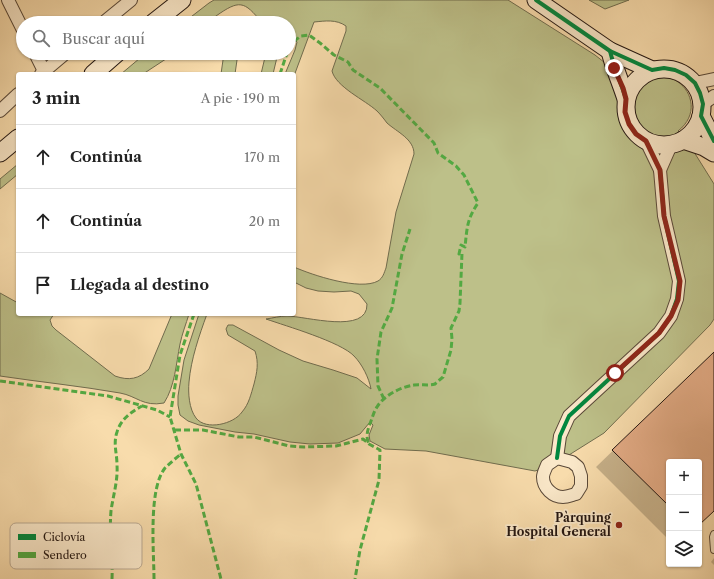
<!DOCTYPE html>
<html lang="es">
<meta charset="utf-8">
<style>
body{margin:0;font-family:"Libre Caslon Text",serif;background:#f6f6f6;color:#222}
.controls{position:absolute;right:12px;bottom:12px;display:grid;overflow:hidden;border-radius:4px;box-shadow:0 1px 3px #0004}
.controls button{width:36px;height:36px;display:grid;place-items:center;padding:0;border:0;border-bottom:1px solid #e0e0e0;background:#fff;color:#222;font:20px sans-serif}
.stop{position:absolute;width:12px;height:12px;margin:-9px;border:3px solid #8f2418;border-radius:50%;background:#fff}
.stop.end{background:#8f2418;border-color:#fff;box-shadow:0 1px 4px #0008}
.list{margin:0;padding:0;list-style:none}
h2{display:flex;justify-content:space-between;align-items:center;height:52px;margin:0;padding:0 16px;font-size:17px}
h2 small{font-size:13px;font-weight:400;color:#767676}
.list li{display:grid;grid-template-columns:26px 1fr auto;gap:12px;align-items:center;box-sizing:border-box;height:64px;padding:0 16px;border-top:1px solid #e0e0e0}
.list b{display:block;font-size:15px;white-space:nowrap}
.list em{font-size:13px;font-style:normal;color:#767676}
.icon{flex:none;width:22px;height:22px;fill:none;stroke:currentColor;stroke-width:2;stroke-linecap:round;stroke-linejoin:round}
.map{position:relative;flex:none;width:714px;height:579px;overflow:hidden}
.search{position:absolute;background:#fff;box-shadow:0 1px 3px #0004;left:16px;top:16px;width:280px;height:44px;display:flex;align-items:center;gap:10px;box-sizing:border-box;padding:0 14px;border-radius:22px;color:#767676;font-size:15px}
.panel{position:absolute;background:#fff;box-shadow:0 1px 3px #0004;left:16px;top:72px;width:280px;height:244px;border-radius:4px}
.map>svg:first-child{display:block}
</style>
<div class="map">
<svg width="714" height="579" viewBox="0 0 714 579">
<rect width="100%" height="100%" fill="#f8dcac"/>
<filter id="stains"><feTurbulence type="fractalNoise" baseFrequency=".005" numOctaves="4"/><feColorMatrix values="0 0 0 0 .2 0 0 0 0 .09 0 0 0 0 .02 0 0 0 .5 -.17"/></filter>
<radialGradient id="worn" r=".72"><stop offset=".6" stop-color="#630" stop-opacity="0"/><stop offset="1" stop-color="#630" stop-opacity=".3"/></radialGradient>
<g fill="#bdc089" stroke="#706c4e">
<path d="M214,0H508L595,55L638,89C671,54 713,104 678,131L689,144L714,184V319L710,325L604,433L553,465L535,471L426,451L385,449L370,441L369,435L373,425L370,422L360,434L338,443L310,444L290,442L254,434L235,432L199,425L188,421L180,415L178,405V396L184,360L199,314H207C199,336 191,359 189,382C188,393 189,409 196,418C206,431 234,424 242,412C249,404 251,394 254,384C257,372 259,363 255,351L228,335L226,329L228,325H233L279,350L303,361L333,370L357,378L371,389C369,378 362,364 354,356C341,342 286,326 266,319C273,318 280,316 287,316C305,316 368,335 367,304L359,294L351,291L334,292L318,291L306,288L294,282V267C312,275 360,291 378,281C383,278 384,273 386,268L396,212L414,154C414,139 397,132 387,123C384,119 381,115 377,111C365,100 336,87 332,71L346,31V26C336,19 325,21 314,22L294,76V74H285L295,50L297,42L292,37H289V23H262C244,0 239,0 216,16C213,18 209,22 206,23C199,24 190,23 183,23L209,3Z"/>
<polygon points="589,0 629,0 605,9"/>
<polygon points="146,53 175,53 143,74 121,74"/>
<polygon points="224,53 238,53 235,74 221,74"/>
<polygon points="266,53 278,53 273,74 261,74"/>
<polygon points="18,164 18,174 0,189 0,179"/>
<path d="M0,293L18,303V314H54L50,320L52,326L56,330L115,376C129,381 139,379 149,369L172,314H189C186,324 182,334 180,344C176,364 175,386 164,403C143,407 137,396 120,393C80,386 40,382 0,376Z"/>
</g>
<g fill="#0003">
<polygon points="714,353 714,511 699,525 699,462 669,462 669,540 596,467"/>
<polygon points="714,558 714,565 711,562"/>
</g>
<polygon fill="#e3ab85" stroke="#241712" points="714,352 714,511 699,525 699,462 669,462 669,506 612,450"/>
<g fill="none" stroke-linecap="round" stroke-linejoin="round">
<defs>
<polyline id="lane" points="714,534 713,537 714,550"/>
<g id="street">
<polyline points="8,0 23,30"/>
<polyline points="103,23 131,0"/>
<polyline points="35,53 44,71"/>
<polyline points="41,74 66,53"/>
<polyline points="695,83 714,79"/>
<polyline points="703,104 714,96"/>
<polyline points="0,111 18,94"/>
<polyline points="646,141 660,170 671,145"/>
<polyline points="557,458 560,436 569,416 659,333 671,316 677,299 679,281 664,216 660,170"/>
<path d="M557,458L572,462L578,467L581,476V486L576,494C572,495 567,497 563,497C553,497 543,488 543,477C543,473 546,468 547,465Z"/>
</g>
<g id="secondary">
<polyline points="536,0 610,51 652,70"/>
<polyline points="153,23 182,0"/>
<path d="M610,51C614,68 621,83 626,99"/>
<circle cx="664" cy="107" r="38"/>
<polyline points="93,74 117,53"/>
<polyline points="701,116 714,141"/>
<polyline points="683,140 704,147 714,153"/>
<polyline points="0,153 18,138"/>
</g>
</defs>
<use href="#lane" stroke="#594838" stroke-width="8"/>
<use href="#street" stroke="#594838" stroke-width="14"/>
<use href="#secondary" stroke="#241712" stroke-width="19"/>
<use href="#lane" stroke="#fae8c9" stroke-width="6"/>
<use href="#street" stroke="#fae8c9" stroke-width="12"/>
<use href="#secondary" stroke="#fae8c9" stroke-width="17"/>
<g stroke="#53a942" stroke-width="3" stroke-dasharray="6 3" stroke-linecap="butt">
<path d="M289,48L290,44L301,36L309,35L320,43L334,55L348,62L353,70L380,88L434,143L438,153L456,166L464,175L478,203C467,219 467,228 465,247L461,245L459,254L462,253L460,303L459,311L451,328L452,339L451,350L443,377L435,384C428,386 421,384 414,385C401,387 384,395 377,407C374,411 373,416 371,421C368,429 365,436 369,444"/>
<polyline points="280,74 287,53"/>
<polyline points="194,314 180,355 170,417 181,454 196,484 221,579"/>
<polyline points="0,381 108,396 157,410 170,417"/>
<polyline points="384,399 378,386 377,359 381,332 392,308 402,254 410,229"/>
<polyline points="175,430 203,430 239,437 254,437 289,446 304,447 336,446 363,439 369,444 380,450 379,480 360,550 355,579"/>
<path d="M112,579C113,556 109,534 111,511C113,496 118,481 117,465C117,453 113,444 117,432C121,419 131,412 142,406"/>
<path d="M154,579C154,552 148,489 165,468C170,463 176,458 181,454"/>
</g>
<defs>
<g id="cycleway">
<polyline points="536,0 610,51 652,70 664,68 675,70 686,75 695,83 700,93 703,104 701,116 714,141"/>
<path d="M610,51C614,68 621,83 626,99"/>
<polyline points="557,458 560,436 569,416 659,333 671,316 677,299 679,281 664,216 660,170"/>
</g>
</defs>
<use href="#cycleway" stroke="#fae8c9" stroke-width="6"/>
<use href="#cycleway" stroke="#00873e" stroke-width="4"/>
</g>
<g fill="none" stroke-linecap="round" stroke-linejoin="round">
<polyline stroke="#8f2418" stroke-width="5" points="614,68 623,88 626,99 625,112 629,124 636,134 646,141 660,170 664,216 680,281 678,300 671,316 659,333 615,373"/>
</g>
<circle fill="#8f2418" stroke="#fae8c9" stroke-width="1.5" cx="619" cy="525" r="4"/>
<g text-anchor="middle" stroke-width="3.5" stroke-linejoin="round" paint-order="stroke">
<g font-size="12" font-weight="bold" fill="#241712" stroke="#fae8c9" text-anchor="end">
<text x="611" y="522">Pàrquing<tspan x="611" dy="14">Hospital General</tspan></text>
</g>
</g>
<rect x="10" y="523" width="132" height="46" rx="6" fill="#fae8c9" stroke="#baa992" stroke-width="1"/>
<rect x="18" y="534" width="18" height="6" fill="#00873e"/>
<rect x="18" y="552" width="18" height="6" fill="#53a942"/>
<g font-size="11" fill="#241712">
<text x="43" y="541">Ciclovía</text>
<text x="43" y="559">Sendero</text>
</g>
<rect width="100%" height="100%" filter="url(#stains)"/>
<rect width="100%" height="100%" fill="url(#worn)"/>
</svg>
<div class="controls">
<button>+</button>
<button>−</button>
<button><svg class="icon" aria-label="layers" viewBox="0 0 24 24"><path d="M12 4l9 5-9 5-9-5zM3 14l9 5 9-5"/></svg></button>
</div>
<div class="stop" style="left:615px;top:373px"></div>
<div class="stop end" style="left:614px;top:68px"></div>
<div class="search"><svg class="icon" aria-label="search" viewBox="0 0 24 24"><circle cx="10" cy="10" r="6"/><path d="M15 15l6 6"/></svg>Buscar aquí</div>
<section class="panel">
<h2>3 min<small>A pie · 190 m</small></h2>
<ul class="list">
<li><svg class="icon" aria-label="ahead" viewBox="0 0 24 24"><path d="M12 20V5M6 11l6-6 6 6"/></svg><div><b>Continúa</b></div><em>170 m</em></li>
<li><svg class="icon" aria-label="ahead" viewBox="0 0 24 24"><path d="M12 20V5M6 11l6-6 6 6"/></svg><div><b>Continúa</b></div><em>20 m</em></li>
<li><svg class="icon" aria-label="arrive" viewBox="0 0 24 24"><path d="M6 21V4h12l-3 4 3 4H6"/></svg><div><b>Llegada al destino</b></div></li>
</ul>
</section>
</div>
